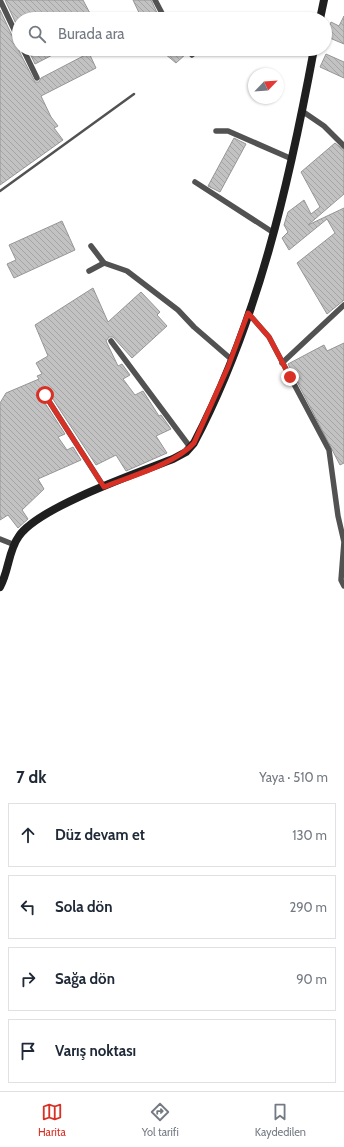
<!DOCTYPE html>
<html lang="tr">
<meta charset="utf-8">
<style>
body{margin:0;font-family:Cabin,sans-serif;background:#f2f2f3;color:#1f2937}
.compass{position:absolute;left:248px;top:68px;width:36px;height:36px;border-radius:50%;background:#fff;box-shadow:0 1px 3px #0004;rotate:65deg}
.stop{position:absolute;width:12px;height:12px;margin:-9px;border:3px solid #d93025;border-radius:50%;background:#fff}
.stop.end{background:#d93025;border-color:#fff;box-shadow:0 1px 4px #0008}
.list{margin:0;padding:0;list-style:none}
h2{display:flex;justify-content:space-between;align-items:center;height:52px;margin:0;padding:0 16px;font-size:17px}
h2 small{font-size:13px;font-weight:400;color:#747a83}
.list li{display:grid;grid-template-columns:26px 1fr auto;gap:12px;align-items:center;box-sizing:border-box;height:64px;margin:0 8px 8px;padding:0 8px;border:1px solid #e0e1e3;border-radius:0px}
.list b{display:block;font-size:15px;white-space:nowrap}
.list em{font-size:13px;font-style:normal;color:#747a83}
.icon{flex:none;width:22px;height:22px;fill:none;stroke:currentColor;stroke-width:2;stroke-linecap:round;stroke-linejoin:round}
.map{position:relative;flex:none;width:344px;height:751px;overflow:hidden}
.search{position:absolute;background:#fff;box-shadow:0 1px 3px #0004;left:12px;right:12px;top:12px;height:44px;display:flex;align-items:center;gap:10px;box-sizing:border-box;padding:0 14px;border-radius:22px;color:#747a83;font-size:15px}
.sheet{height:340px;background:#fff}
nav{display:flex;justify-content:space-around;align-items:center;box-sizing:border-box;height:56px;border-top:1px solid #e0e1e3;background:#fff;font-size:11px;color:#747a83}
nav a{display:grid;justify-items:center;gap:2px}
nav .on{color:#d93025}
.map>svg:first-child{display:block}
</style>
<div class="map">
<svg width="344" height="751" viewBox="0 0 344 751">
<defs>
<pattern id="building-back-hatch" width="6" height="6" patternUnits="userSpaceOnUse"><rect width="6" height="6" fill="#c2c2c2"/><path d="M-1 5l2 2M0 0l6 6M5-1l2 2" fill="none" stroke="#a5a5a5"/></pattern>
</defs>
<rect width="100%" height="100%" fill="#fff"/>
<g fill="url(#building-back-hatch)" stroke="#969696">
<polygon points="5,0 83,0 93,19 19,19 19,30"/>
<polygon points="133,0 151,0 160,19 142,19"/>
<polygon points="0,10 15,42 19,44 19,51 35,82 39,82 41,78 89,53 96,68 41,96 51,117 58,126 54,128 63,140 0,185"/>
<polygon points="344,16 344,44 325,36 331,22 339,26"/>
<polygon points="28,49 64,49 35,64"/>
<polygon points="159,49 179,49 186,54 176,63"/>
<polygon points="326,54 344,62 344,78 320,67"/>
<polygon points="234,138 246,144 220,192 208,186"/>
<polygon points="335,143 344,150 344,194 308,225 344,208 344,300 327,314 297,263 335,233 327,219 289,250 282,238 288,232 284,225 288,212 304,200 311,214 320,207 301,172"/>
<polygon points="62,221 75,250 14,278 7,264 16,260 9,245"/>
<polygon points="93,288 108,322 141,292 160,312 157,315 167,326 132,358 113,337 109,337 106,341 118,366 122,364 130,375 123,379 135,395 143,391 159,416 161,415 171,429 156,436 167,453 126,471 116,455 96,465 49,393 43,391 41,397 65,434 58,437 67,450 73,447 81,460 38,479 44,489 22,510 28,519 18,528 8,515 0,520 0,403 6,393 39,379 37,376 42,374 36,363 48,356 35,325"/>
<polygon points="344,343 344,463 340,465 288,364 324,345 327,351"/>
</g>
<g fill="none" stroke-linecap="round" stroke-linejoin="round">
<polyline stroke="#525252" stroke-width="2.5" points="0,191 134,94"/>
<g stroke="#525252" stroke-width="5.5">
<polyline points="0,0 19,40"/>
<polyline points="155,0 165,19"/>
<polyline points="23,49 37,78"/>
<polyline points="187,49 192,55"/>
<polyline points="302,111 324,126 344,146"/>
<polyline points="216,131 228,131 292,159"/>
<polyline points="195,182 274,233"/>
<polyline points="91,246 104,263"/>
<polyline points="89,271 104,263 127,271 178,310 194,327 231,359"/>
<polyline points="248,313 269,337 329,450 338,516 344,542 341,580 344,586"/>
<polyline points="111,341 190,447"/>
<polyline points="282,363 344,305"/>
<polyline points="45,395 104,487"/>
<polyline points="0,539 15,545"/>
</g>
<g stroke="#1f1f1f" stroke-width="8">
<polyline points="320,19 324,0"/>
<path d="M0,587C9,571 8,551 19,536C39,507 137,473 173,459L186,452L194,443C258,321 289,184 314,49"/>
</g>
</g>
<g fill="none" stroke-linecap="round" stroke-linejoin="round">
<path stroke="#d93025" stroke-width="5" d="M45,395L104,487C131,476 175,464 194,443L228,367L248,313L269,337L290,377"/>
</g>
</svg>
<svg class="compass" viewBox="-18 -18 36 36"><path d="M0-13l5 13h-10z" fill="#e53935"/><path d="M0 13l5-13h-10z" fill="#747a83"/></svg>
<div class="stop" style="left:45px;top:395px"></div>
<div class="stop end" style="left:290px;top:377px"></div>
<div class="search"><svg class="icon" aria-label="search" viewBox="0 0 24 24"><circle cx="10" cy="10" r="6"/><path d="M15 15l6 6"/></svg>Burada ara</div>
</div>
<section class="sheet">
<h2>7 dk<small>Yaya · 510 m</small></h2>
<ul class="list">
<li><svg class="icon" aria-label="ahead" viewBox="0 0 24 24"><path d="M12 20V5M6 11l6-6 6 6"/></svg><div><b>Düz devam et</b></div><em>130 m</em></li>
<li><svg class="icon" aria-label="left" viewBox="0 0 24 24"><path d="M17 20v-9H6M10 6l-5 5 5 5"/></svg><div><b>Sola dön</b></div><em>290 m</em></li>
<li><svg class="icon" aria-label="right" viewBox="0 0 24 24"><path d="M7 20v-9h11M14 6l5 5-5 5"/></svg><div><b>Sağa dön</b></div><em>90 m</em></li>
<li><svg class="icon" aria-label="arrive" viewBox="0 0 24 24"><path d="M6 21V4h12l-3 4 3 4H6"/></svg><div><b>Varış noktası</b></div></li>
</ul>
</section>
<nav>
<a class="on"><svg class="icon" aria-label="map" viewBox="0 0 24 24"><path d="M3 6l6-2 6 2 6-2v14l-6 2-6-2-6 2zM9 4v14M15 6v14"/></svg>Harita</a>
<a><svg class="icon" aria-label="directions" viewBox="0 0 24 24"><path d="M12 3l9 9-9 9-9-9zM9 14v-3h6M13 9l2 2-2 2"/></svg>Yol tarifi</a>
<a><svg class="icon" aria-label="saved" viewBox="0 0 24 24"><path d="M7 4h10v16l-5-4-5 4z"/></svg>Kaydedilen</a>
</nav>
